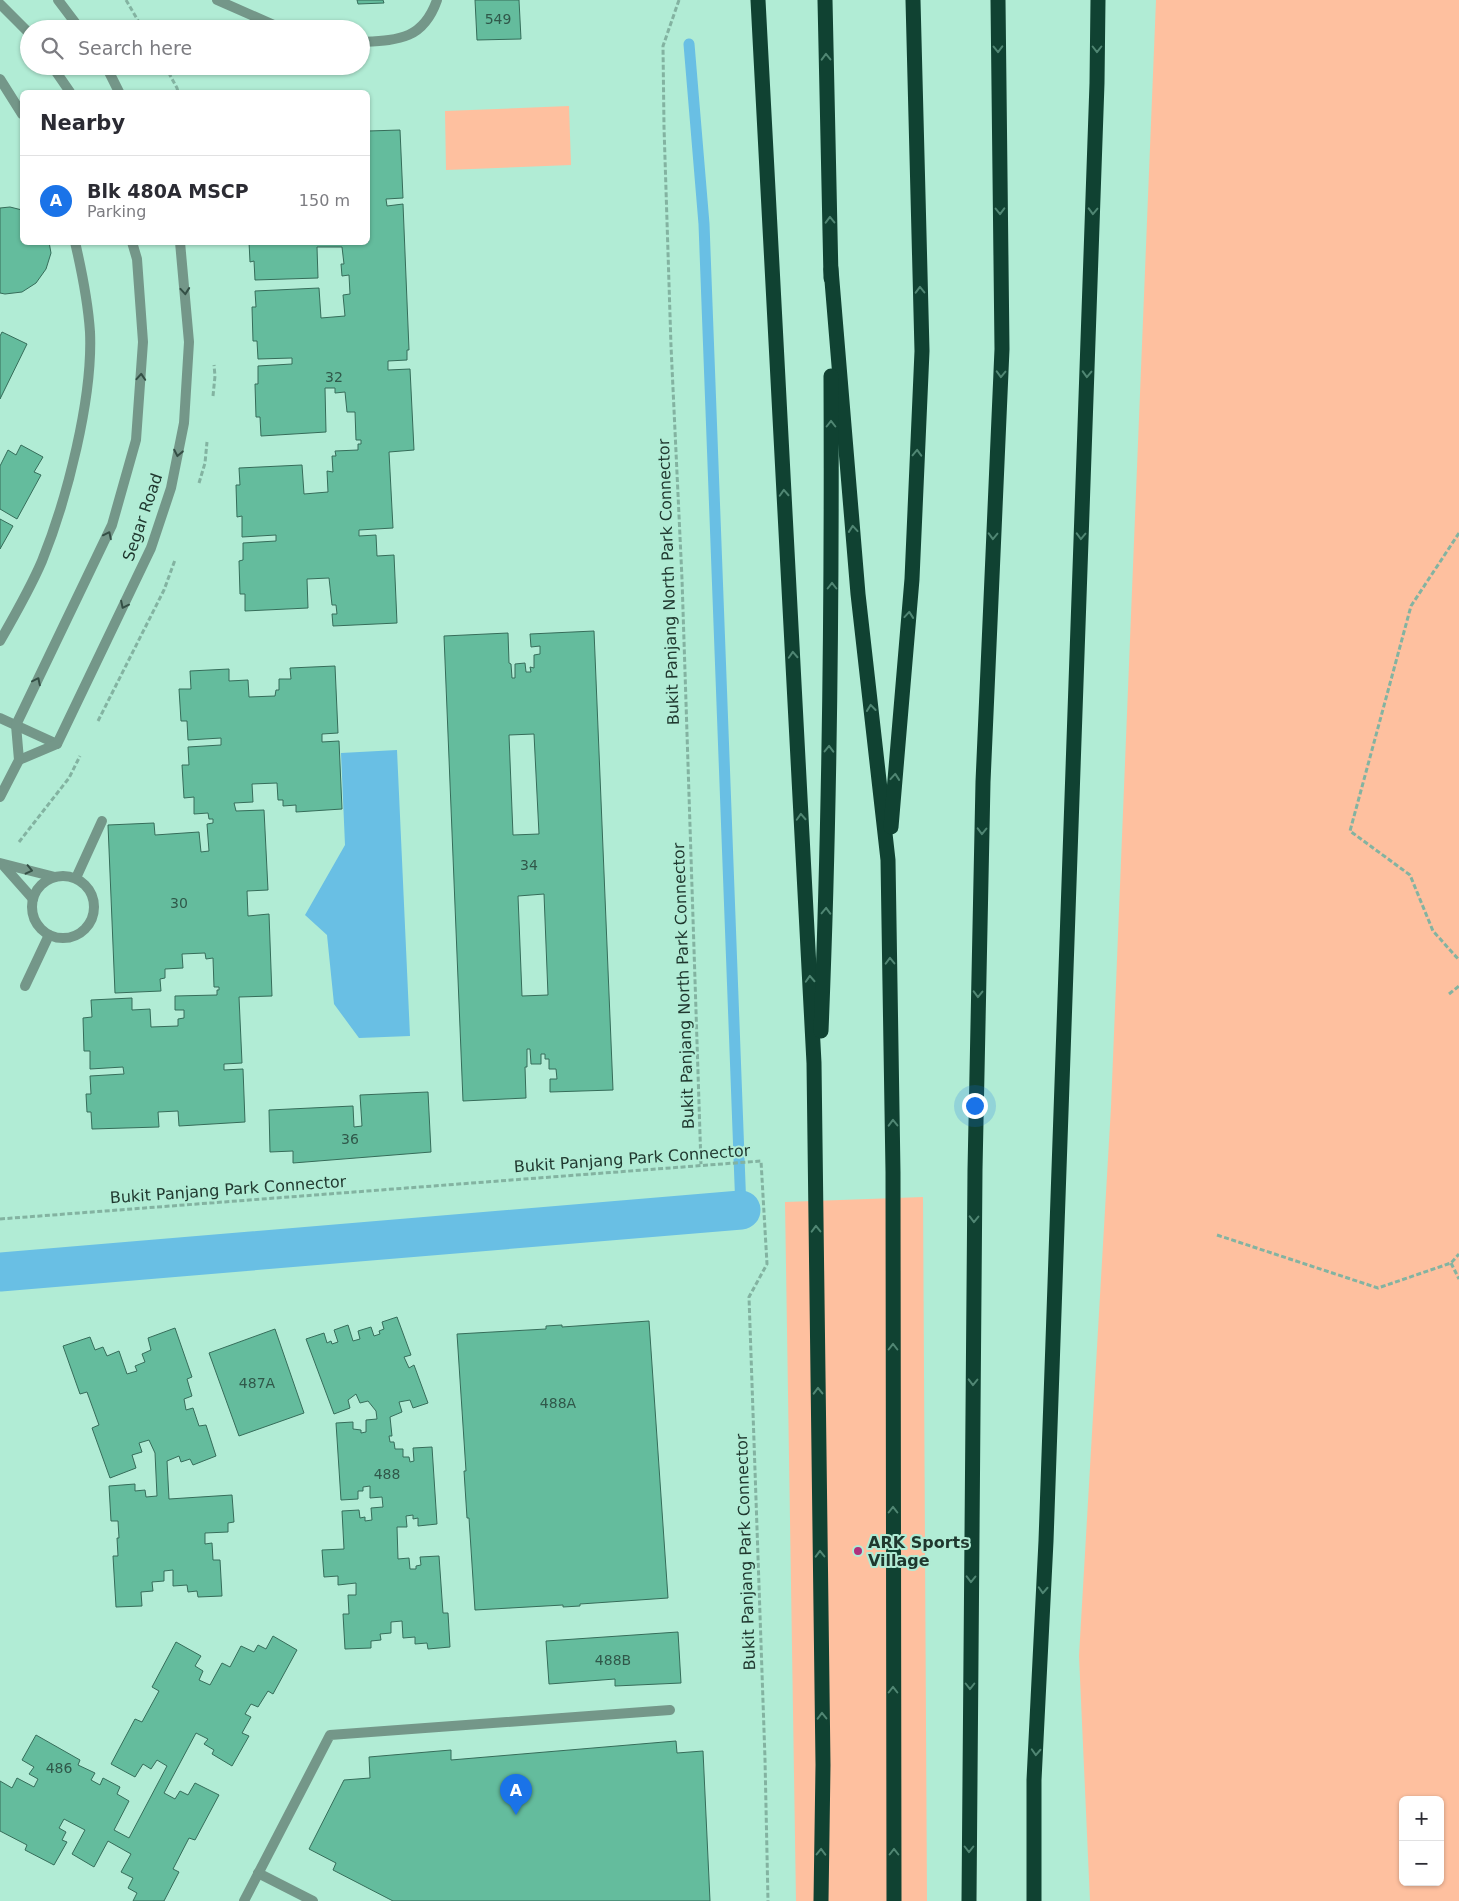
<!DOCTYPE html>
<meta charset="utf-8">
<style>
body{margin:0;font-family:"DejaVu Sans",sans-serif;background:#f2f2f3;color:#2b2b33}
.controls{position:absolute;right:15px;bottom:15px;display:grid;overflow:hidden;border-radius:8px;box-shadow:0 1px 4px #0004}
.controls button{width:45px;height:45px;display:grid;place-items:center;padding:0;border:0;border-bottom:1px solid #e1e1e2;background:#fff;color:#2b2b33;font:25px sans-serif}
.you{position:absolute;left:974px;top:1105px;width:18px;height:18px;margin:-12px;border:4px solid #fff;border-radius:50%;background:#1a73e8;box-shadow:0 0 0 8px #1a73e833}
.badge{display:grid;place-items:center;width:32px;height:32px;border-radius:50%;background:#1a73e8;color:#fff;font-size:16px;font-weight:700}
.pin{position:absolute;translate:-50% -41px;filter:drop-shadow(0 1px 2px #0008)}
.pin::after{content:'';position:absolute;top:26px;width:18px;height:15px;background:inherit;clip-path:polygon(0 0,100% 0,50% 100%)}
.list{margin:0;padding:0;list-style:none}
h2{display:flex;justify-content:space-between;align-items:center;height:65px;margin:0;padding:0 20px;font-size:21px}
h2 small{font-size:16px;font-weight:400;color:#7c7c81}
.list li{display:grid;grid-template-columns:32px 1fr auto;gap:15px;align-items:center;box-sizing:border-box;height:90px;padding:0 20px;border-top:1px solid #e1e1e2}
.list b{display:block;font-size:19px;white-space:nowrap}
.list p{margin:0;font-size:16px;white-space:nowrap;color:#7c7c81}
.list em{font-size:16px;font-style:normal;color:#7c7c81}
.icon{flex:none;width:28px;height:28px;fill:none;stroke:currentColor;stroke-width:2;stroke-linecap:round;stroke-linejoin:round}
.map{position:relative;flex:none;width:1459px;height:1901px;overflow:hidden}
.search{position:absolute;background:#fff;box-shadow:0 1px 4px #0004;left:20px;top:20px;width:350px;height:55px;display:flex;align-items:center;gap:12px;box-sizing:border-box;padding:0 18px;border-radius:28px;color:#7c7c81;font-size:19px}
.panel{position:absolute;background:#fff;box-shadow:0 1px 4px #0004;left:20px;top:90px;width:350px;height:155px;border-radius:8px}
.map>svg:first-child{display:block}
</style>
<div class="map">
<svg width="1459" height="1901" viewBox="0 0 1459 1901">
<rect width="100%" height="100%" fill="#b1ecd5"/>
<g fill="#fec09f" fill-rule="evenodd">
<path d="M1156,0H1459V1901H1090L1079,1656L1111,1107ZM1403,1800H1440V1882H1403Z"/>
<polygon points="569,106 571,165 446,170 445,111"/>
<polygon points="923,1197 927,1901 796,1901 785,1202"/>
</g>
<polygon fill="#69bfe4" points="397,750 410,1036 359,1038 334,1004 327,935 305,915 345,845 341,753"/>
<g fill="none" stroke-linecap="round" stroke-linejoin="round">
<polyline stroke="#69bfe4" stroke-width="11" points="689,44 704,224 741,1210"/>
<polyline stroke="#69bfe4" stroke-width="39" points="0,1272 741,1210"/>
</g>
<g fill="#64bc9d" stroke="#366d5a" fill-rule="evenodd">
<polygon points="357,0 383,0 384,3 358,4"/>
<polygon points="475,0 519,0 521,39 477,40"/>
<polygon points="400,130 403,198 386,199 387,206 403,204 409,350 407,350 407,360 388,361 388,370 410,369 414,450 389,452 393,528 359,530 359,536 376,535 377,556 394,555 397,623 333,626 332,614 337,614 336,605 332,605 329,578 307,579 308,608 245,611 245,594 240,594 239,561 243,560 243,543 276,541 276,535 242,537 242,516 237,517 236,485 240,485 239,468 302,465 304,494 328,492 327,471 333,472 332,456 336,456 335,451 358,450 358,444 361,444 361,440 356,440 355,412 347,412 345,392 335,393 335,388 325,388 326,432 261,436 260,417 256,417 255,384 258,384 258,366 292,364 292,358 258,359 257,341 253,341 252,307 256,307 255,291 319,288 321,318 345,316 343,295 350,294 349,275 342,276 341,264 344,264 342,247 317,247 318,278 255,280 254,261 250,262 249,242 368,242 368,131"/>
<polygon points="10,207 22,210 22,242 49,242 51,253 46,269 36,283 22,292 5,294 0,293 0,208"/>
<polygon points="2,332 27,344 0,399 0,336"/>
<polygon points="21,445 43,457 34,472 41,475 17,519 0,509 0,466 8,450 16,455"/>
<polygon points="0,519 13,526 0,549"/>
<path d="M594,631L613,1090L550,1092V1079H557L556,1069H549V1059H545V1054H541V1064H531L530,1049H527V1067H525L526,1098L463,1101L444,636L508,633L509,663L511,664L512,678H515V664L525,663L526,672H531L530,667L534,668V655L540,654V646L531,647L530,634ZM534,734L539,834L513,835L509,735ZM544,894L548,995L522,996L518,896Z"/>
<polygon points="335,666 338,733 322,734 322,742 339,741 342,809 296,812 296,805 283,806 283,800 278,800 277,783 252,784 253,802 234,803 236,811 264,810 268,890 247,891 248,916 269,914 272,996 239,997 242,1063 224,1064 224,1070 243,1069 245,1122 179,1126 178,1111 158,1112 159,1127 92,1129 91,1112 87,1112 86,1094 91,1094 90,1076 124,1074 123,1067 90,1069 90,1051 84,1051 83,1018 92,1017 91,1000 132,998 132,1010 150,1009 151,1027 178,1026 178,1019 184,1018 184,1010 175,1010 175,996 217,995 217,990 219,990 219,987 214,987 213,958 206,959 205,953 182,954 183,968 165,969 165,978 160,979 161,991 115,993 108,825 154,823 155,835 199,832 201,852 209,851 207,824 213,823 213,819 209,819 208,813 194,814 194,797 184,798 182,765 189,765 188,747 221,745 221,738 188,740 187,721 181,721 179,689 191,689 190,671 229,669 229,681 248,680 249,697 275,696 276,690 279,690 279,679 291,679 290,668"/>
<polygon points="428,1092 431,1152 293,1163 293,1151 270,1152 269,1110 353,1106 354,1127 362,1126 360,1095"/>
<polygon points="397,1317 411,1355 404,1357 409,1368 414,1365 428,1403 413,1408 410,1400 399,1402 402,1412 390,1417 392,1436 389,1436 390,1442 394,1442 395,1449 403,1449 403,1457 409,1457 410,1462 414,1461 413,1448 432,1447 437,1524 418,1526 418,1518 413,1519 413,1515 406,1516 407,1527 397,1527 398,1559 409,1558 410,1569 416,1569 416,1566 421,1565 420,1557 439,1556 443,1613 448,1613 450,1647 428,1649 427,1643 415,1644 415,1637 403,1638 402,1621 391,1622 391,1633 380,1634 381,1640 371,1641 371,1648 345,1649 343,1614 349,1614 348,1595 356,1595 356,1583 338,1585 338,1576 324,1577 322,1550 344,1549 342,1511 359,1510 360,1518 365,1517 365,1521 372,1520 371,1508 383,1507 382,1497 370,1498 370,1486 363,1487 363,1491 358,1491 358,1499 341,1500 336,1423 353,1422 353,1429 361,1430 361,1433 366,1432 366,1420 377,1419 376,1411 368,1401 360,1403 356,1394 348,1400 350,1408 334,1414 306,1339 324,1333 327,1343 331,1341 332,1344 338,1342 334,1330 348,1325 353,1341 360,1339 358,1331 371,1327 374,1336 380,1334 379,1331 384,1329 382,1322"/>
<polygon points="649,1321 668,1598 580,1604 580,1606 563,1607 563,1605 475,1610 469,1518 467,1518 464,1471 466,1471 457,1334 546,1329 546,1326 562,1325 562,1327"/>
<polygon points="175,1328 192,1377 187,1379 192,1396 184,1399 186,1410 193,1408 199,1426 206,1425 216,1456 193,1465 190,1459 181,1462 179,1456 167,1461 169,1499 232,1495 234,1522 228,1523 228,1532 205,1533 205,1544 212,1543 213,1560 220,1560 222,1596 198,1597 197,1591 188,1592 187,1585 173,1586 173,1570 164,1571 164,1581 152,1582 153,1591 141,1592 142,1606 116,1607 113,1556 118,1556 117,1538 119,1538 118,1521 111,1521 109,1486 135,1484 135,1491 145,1490 146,1497 157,1496 155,1453 149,1440 139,1443 142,1452 132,1455 136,1468 110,1478 92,1428 99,1425 87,1392 80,1394 63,1346 90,1337 95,1350 103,1347 107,1356 119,1351 127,1374 137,1371 135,1366 145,1362 142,1354 151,1350 148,1338"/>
<polygon points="275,1329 304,1413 239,1436 209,1353"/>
<polygon points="678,1632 681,1683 615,1686 615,1679 549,1684 546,1641"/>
<polygon points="273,1636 297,1650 273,1694 268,1691 258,1707 251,1704 245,1714 251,1717 242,1733 249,1736 232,1766 212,1754 214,1750 204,1744 208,1739 196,1733 164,1793 175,1799 180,1791 188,1795 195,1783 219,1795 195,1840 189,1838 173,1869 179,1872 164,1901 133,1901 137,1893 128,1888 133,1878 121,1872 131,1854 108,1841 94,1867 72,1854 85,1830 64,1819 59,1828 66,1832 62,1840 67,1842 54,1865 25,1850 27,1845 0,1831 0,1781 12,1788 17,1778 34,1787 38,1779 29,1774 34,1767 22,1760 36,1735 80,1760 78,1765 95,1773 91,1780 100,1785 103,1778 120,1787 117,1794 129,1801 114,1830 129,1838 167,1766 157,1760 151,1769 143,1764 135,1777 111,1764 135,1719 142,1722 159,1691 152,1687 176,1642 201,1656 195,1666 203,1671 199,1680 210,1685 222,1663 230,1667 241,1646 254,1652 258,1645 266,1649"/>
<polygon points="676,1741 677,1753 703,1751 710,1901 393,1901 333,1870 336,1863 309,1849 344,1780 370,1778 369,1757 451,1750 451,1760"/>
</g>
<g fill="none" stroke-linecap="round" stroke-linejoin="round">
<g stroke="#83b3a1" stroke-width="3" stroke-dasharray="5 2.5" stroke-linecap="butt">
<polyline points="126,0 143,29"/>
<polyline points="679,0 663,46 664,127 671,346 682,579 701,1165"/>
<polyline points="165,66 177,88 178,92"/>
<polyline points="213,396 215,376 214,365"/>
<polyline points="199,483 205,463 207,442"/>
<polyline points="1459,533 1411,606 1350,831 1410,875 1433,931 1459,960"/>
<polyline points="98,721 164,590 175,560"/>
<polyline points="19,842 69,778 80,756"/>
<polyline points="1449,994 1459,986"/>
<polyline points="0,1219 761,1161 767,1264 749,1297 765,1759 768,1901"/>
<polyline points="1217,1235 1378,1288 1451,1263 1459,1254"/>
<polyline points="1451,1263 1459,1279"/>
</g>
<g stroke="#749789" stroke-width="10">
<polyline points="217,0 283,29"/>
<path d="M361,42C398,40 423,40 437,0"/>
<polyline points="0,79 22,114"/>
<path d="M0,641C15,615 30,589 42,561C67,499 93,398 90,332C88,302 82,272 75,242"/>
<polyline points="0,718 57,744"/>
<polyline points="0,863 55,877"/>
<polyline points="2,864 33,899"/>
<circle cx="63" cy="907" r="31"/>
<polyline points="76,878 102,821"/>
<polyline points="25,986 49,935"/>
<polyline points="258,1873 313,1901"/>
<polyline points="244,1901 330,1735 670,1710"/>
</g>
<g stroke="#749789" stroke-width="10">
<polyline points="58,0 80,29"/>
<polyline points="0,4 29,33"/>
<polyline points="52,66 70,92"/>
<polyline points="106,66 119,92"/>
<polyline points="19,760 57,744 151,548 171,488 184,423 189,342 180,242"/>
<polyline points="0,797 19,760 16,725 112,525 136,440 143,342 137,259 132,242"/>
</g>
<g stroke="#104232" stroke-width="15">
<polyline points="758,0 814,1063 823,1765 821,1901"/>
<polyline points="825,0 831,278"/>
<polyline points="831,269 858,594 888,860 893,1172 894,1901"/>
<polyline points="891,827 912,579 922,351 913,0"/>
<path d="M821,1031C830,813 832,595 831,376"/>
<polyline points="969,1901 975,1170 983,782 1002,349 998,0"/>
<polyline points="1034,1901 1034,1780 1046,1541 1097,83 1098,0"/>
</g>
</g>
<defs><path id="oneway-chevron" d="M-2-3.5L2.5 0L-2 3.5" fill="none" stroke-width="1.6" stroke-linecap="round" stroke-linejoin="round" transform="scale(1.25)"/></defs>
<g stroke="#508673">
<use href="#oneway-chevron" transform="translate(998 49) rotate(89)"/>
<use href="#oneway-chevron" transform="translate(1097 49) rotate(90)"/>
<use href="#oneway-chevron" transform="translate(826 57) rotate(-91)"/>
<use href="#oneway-chevron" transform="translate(1000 211) rotate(89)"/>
<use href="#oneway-chevron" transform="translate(1093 211) rotate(92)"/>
<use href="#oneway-chevron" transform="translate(830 220) rotate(-91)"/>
<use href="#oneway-chevron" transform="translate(920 290) rotate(-91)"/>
<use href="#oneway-chevron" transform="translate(1001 374) rotate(92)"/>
<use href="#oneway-chevron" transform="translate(1087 374) rotate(92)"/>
<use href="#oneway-chevron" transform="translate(831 424) rotate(-90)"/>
<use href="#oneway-chevron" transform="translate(917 453) rotate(-88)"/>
<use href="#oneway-chevron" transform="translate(784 493) rotate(-93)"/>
<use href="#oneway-chevron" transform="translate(853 529) rotate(-95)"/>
<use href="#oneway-chevron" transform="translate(993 536) rotate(92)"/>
<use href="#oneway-chevron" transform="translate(1081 536) rotate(92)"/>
<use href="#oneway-chevron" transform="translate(832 586) rotate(-90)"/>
<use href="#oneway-chevron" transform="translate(909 615) rotate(-85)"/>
<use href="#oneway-chevron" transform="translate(793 655) rotate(-93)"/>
<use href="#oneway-chevron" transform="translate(871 708) rotate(-96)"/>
<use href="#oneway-chevron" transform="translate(829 749) rotate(-89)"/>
<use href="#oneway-chevron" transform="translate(895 777) rotate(-85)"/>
<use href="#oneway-chevron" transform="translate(801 817) rotate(-93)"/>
<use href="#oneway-chevron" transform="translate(982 831) rotate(91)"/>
<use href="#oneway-chevron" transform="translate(826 911) rotate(-88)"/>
<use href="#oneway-chevron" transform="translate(890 961) rotate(-91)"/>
<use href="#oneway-chevron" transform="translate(810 979) rotate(-93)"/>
<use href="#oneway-chevron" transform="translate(978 994) rotate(91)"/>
<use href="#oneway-chevron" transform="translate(893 1123) rotate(-91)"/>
<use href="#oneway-chevron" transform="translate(974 1219) rotate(91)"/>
<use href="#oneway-chevron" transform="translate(816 1229) rotate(-91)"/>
<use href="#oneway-chevron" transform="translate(893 1347) rotate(-90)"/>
<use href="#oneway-chevron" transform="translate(973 1382) rotate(91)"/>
<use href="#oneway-chevron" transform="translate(818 1391) rotate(-91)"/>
<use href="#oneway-chevron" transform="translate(893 1510) rotate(-90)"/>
<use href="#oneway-chevron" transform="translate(820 1554) rotate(-91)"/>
<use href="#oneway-chevron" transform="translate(971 1579) rotate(91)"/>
<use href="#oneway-chevron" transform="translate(1043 1590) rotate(93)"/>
<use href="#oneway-chevron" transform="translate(970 1686) rotate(90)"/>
<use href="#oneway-chevron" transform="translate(893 1690) rotate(-90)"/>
<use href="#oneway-chevron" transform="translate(822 1716) rotate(-91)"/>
<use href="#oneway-chevron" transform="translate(1036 1752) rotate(93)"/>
<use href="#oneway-chevron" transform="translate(969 1849) rotate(90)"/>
<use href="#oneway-chevron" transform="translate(821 1852) rotate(-89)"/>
<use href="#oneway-chevron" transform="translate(894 1852) rotate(-90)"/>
</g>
<g stroke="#344f45">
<use href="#oneway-chevron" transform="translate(185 291) rotate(85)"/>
<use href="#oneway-chevron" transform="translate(141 377) rotate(-86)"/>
<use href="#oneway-chevron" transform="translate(178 453) rotate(101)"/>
<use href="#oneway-chevron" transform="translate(108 535) rotate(-64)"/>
<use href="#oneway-chevron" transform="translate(124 605) rotate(116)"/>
<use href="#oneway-chevron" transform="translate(37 681) rotate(-64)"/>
<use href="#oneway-chevron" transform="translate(29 870) rotate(13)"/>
</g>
<circle fill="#b0307c" stroke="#b1ecd5" stroke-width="2" cx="858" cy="1551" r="5"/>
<g text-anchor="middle" stroke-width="4" stroke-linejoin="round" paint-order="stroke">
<g font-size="14" fill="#30584a">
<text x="498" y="24">549</text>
<text x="334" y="382">32</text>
<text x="529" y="870">34</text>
<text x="179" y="908">30</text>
<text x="350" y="1144">36</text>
<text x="257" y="1388">487A</text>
<text x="558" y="1408">488A</text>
<text x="387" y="1479">488</text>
<text x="613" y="1665">488B</text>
<text x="59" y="1773">486</text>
</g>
<g font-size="16" fill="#1f372e" stroke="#b1ecd5">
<text transform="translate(142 517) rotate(-71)" y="6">Segar Road</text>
<text transform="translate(668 582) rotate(-92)" y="6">Bukit Panjang North Park Connector</text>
<text transform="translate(683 986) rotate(-92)" y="6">Bukit Panjang North Park Connector</text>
<text transform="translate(632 1158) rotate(-4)" y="6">Bukit Panjang Park Connector</text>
<text transform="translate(228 1189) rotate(-4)" y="6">Bukit Panjang Park Connector</text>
<text transform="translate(745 1552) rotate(-92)" y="6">Bukit Panjang Park Connector</text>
</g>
<g font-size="16" font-weight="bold" fill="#1f372e" stroke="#b1ecd5" text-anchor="start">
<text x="868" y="1548">ARK Sports<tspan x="868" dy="18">Village</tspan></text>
</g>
</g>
</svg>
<div class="controls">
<button>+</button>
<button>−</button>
</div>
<div class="you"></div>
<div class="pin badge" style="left:516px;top:1815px">A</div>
<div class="search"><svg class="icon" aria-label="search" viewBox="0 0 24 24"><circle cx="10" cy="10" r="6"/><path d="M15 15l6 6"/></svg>Search here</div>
<section class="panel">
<h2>Nearby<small></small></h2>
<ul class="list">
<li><span class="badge">A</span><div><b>Blk 480A MSCP</b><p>Parking</p></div><em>150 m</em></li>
</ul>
</section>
</div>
